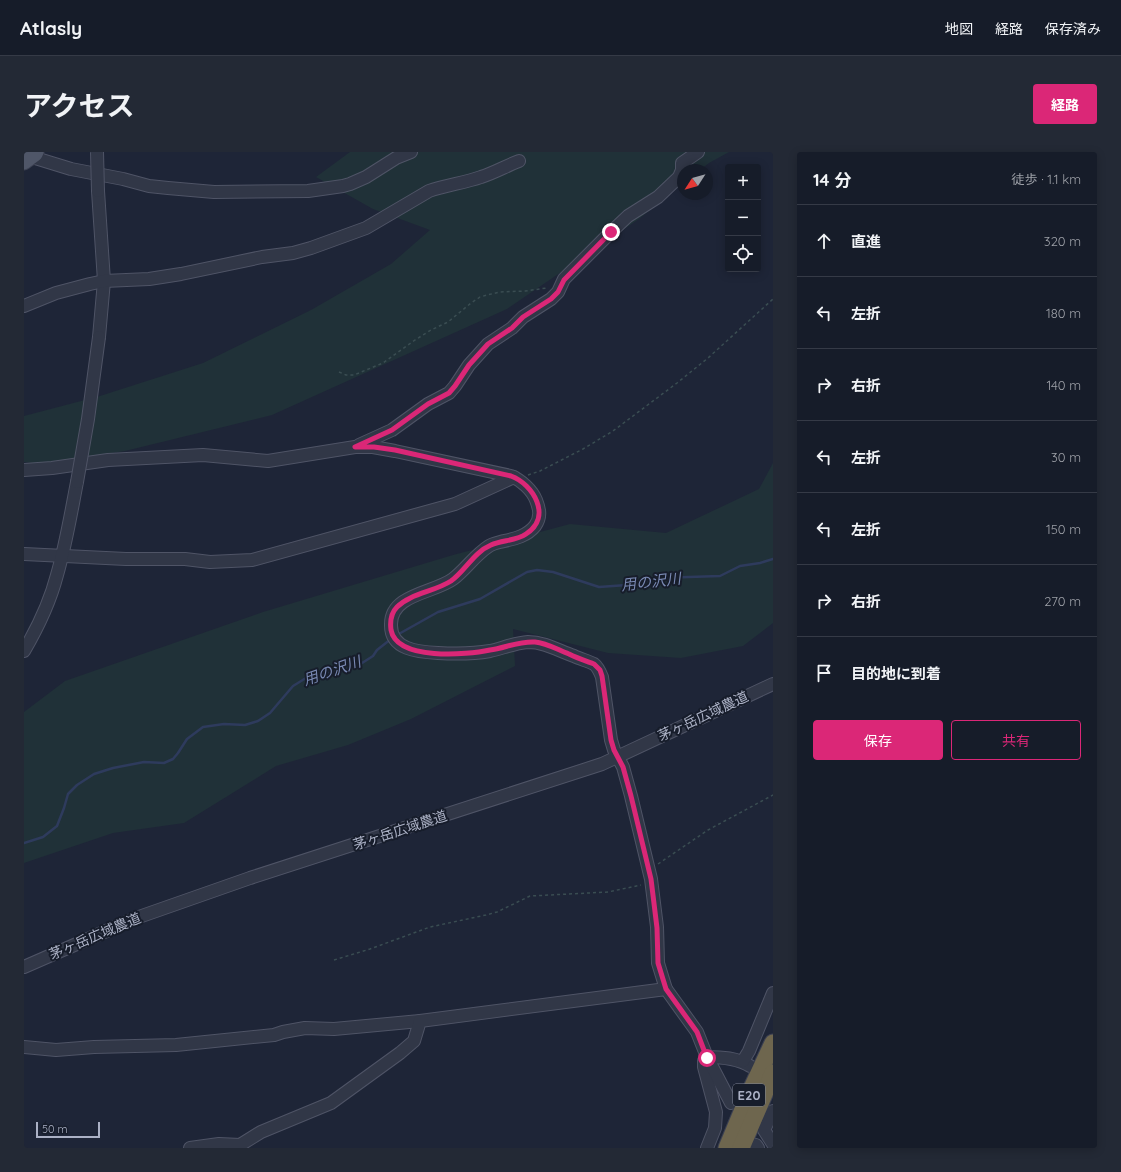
<!DOCTYPE html>
<html lang="ja">
<meta charset="utf-8">
<style>
body{margin:0;font-family:Quicksand,"Noto Sans JP",sans-serif;background:#232935;color:#f1f3f6}
.controls{position:absolute;right:12px;top:12px;display:grid;overflow:hidden;border-radius:4px;box-shadow:0 2px 10px #0003}
.controls button{width:36px;height:36px;display:grid;place-items:center;padding:0;border:0;border-bottom:1px solid #353a46;background:#161c29;color:#f1f3f6;font:20px sans-serif}
.compass{position:absolute;left:653px;top:12px;width:36px;height:36px;border-radius:50%;background:#161c29;box-shadow:0 2px 10px #0003;rotate:234deg}
.scale{position:absolute;left:12px;bottom:10px;width:64px;box-sizing:border-box;padding-left:4px;border:2px solid #abb1c5;border-top:0;font-size:11px;line-height:14px;white-space:nowrap;color:#abb1c5;-webkit-text-stroke:3px #171d2b;paint-order:stroke}
.stop{position:absolute;width:12px;height:12px;margin:-9px;border:3px solid #db2777;border-radius:50%;background:#fff}
.stop.end{background:#db2777;border-color:#fff;box-shadow:0 1px 4px #0008}
.list{margin:0;padding:0;list-style:none}
h2{display:flex;justify-content:space-between;align-items:center;height:52px;margin:0;padding:0 16px;font-size:17px}
h2 small{font-size:13px;font-weight:400;color:#9ea1a8}
.list li{display:grid;grid-template-columns:26px 1fr auto;gap:12px;align-items:center;box-sizing:border-box;height:72px;padding:0 16px;border-top:1px solid #353a46}
.list b{display:block;font-size:15px;white-space:nowrap}
.list em{font-size:13px;font-style:normal;color:#9ea1a8}
.actions{display:flex;gap:8px;padding:12px 16px}
.actions a{flex:1;padding:9px 0;border:1px solid #db2777;border-radius:4px;text-align:center;font-size:14px;color:#db2777}
.actions .main{background:#db2777;color:#fff}
.icon{flex:none;width:22px;height:22px;fill:none;stroke:currentColor;stroke-width:2;stroke-linecap:round;stroke-linejoin:round}
.map{position:relative;flex:none;width:749px;height:996px;overflow:hidden;border-radius:4px}
header{display:flex;align-items:center;gap:24px;box-sizing:border-box;height:56px;padding:0 20px;background:#161c29;border-bottom:1px solid #353a46}
header strong{font-size:19px}
nav{display:flex;gap:22px;margin-inline-start:auto;font-size:14px}
.intro{display:flex;align-items:center;justify-content:space-between;box-sizing:border-box;height:96px;padding:0 24px}
h1{margin:0;font-size:28px}
.button{padding:10px 18px;border-radius:4px;background:#db2777;color:#fff;font-size:14px;font-weight:700}
main{display:flex;gap:24px;padding:0 24px}
aside{flex:1;background:#161c29;border-radius:4px;box-shadow:0 2px 10px #0003}
.map>svg:first-child{display:block}
</style>
<header>
<strong>Atlasly</strong>
<nav><a>地図</a><a>経路</a><a>保存済み</a></nav>
</header>
<div class="intro"><h1>アクセス</h1><a class="button">経路</a></div>
<main>
<div class="map">
<svg width="749" height="996" viewBox="0 0 749 996">
<rect width="100%" height="100%" fill="#1e2537"/>
<g fill="#203138">
<polygon points="326,0 705,0 685,11 676,18 659,18 659,31 615,67 483,157 248,263 101,299 17,312 0,310 0,264 76,244 179,211 287,158 367,112 406,78 349,57 292,25"/>
<polygon points="749,311 749,471 719,494 657,506 584,501 489,477 491,514 387,567 324,593 252,614 160,671 89,681 0,711 0,560 41,529 239,460 429,403 546,372 642,381 735,337"/>
</g>
<g fill="none" stroke-linecap="round" stroke-linejoin="round">
<g stroke="#2e3b5d" stroke-width="2.5">
<polyline points="373,483 414,460 456,447 503,420 513,418 529,420 575,435 603,433 633,426 696,424 716,414 736,411 749,407"/>
<polyline points="0,691 19,685 33,674 40,656 44,642 53,633 70,622 89,616 120,610 140,611 149,607 154,601 163,587 179,575 200,572 221,573 234,569 246,561 269,534 282,526 325,517 335,513 349,504 353,498 367,487"/>
</g>
<defs>
<g id="minor">
<polyline points="8,5 47,17 99,27 125,34 144,36 190,40 284,39 319,34 326,32 342,25 372,6 387,0"/>
<polyline points="74,39 80,129 75,185"/>
<path d="M0,154L32,141L66,132L80,129L125,127L157,122L238,105L269,101L287,96L342,76L405,39C422,33 440,31 457,25C470,21 482,14 495,9"/>
<polyline points="335,293 368,278 404,252 425,241 431,234 445,213 464,192 488,176 499,165 527,147 534,140 540,127 587,80 604,64 634,45 655,25 658,18 658,11 674,0"/>
<path d="M0,318L28,316L84,308L179,303L244,309L331,295H349L371,299L487,324C497,328 508,338 512,348C516,358 517,365 511,374C502,385 489,387 476,390C472,391 468,392 465,394C451,403 442,417 429,427C410,441 367,442 367,472C366,498 395,500 414,501C432,502 449,502 466,499C479,496 491,491 504,490C521,490 535,499 550,504C556,507 564,509 570,512C574,515 576,520 578,525L587,588L590,598L599,615L607,644L627,727L633,775L634,811L642,837"/>
<polyline points="0,402 102,407 161,407 186,410 228,408 431,352 490,325"/>
<path d="M0,499C14,475 26,450 33,423C42,392 47,361 53,330"/>
<polyline points="0,815 112,766 226,726 578,612 749,532"/>
<polyline points="0,895 32,898 70,895 152,893 250,883 259,880 281,876 310,877 396,869"/>
<path d="M683,905C698,905 713,906 726,914"/>
<polyline points="682,906 680,909 680,915 692,960 691,976 683,996"/>
<polyline points="719,909 725,899 749,841"/>
<polyline points="749,959 740,978 749,992"/>
<polyline points="732,993 734,996"/>
<polyline points="166,996 195,992 216,993 237,980 307,951 376,901 390,889 396,869 642,837 673,880 683,905 707,951"/>
</g>
<polyline id="major" points="0,10 11,2 12,0"/>
<g id="highway">
<polyline points="703,996 728,936 749,891"/>
<polyline points="717,996 749,921"/>
</g>
</defs>
<use href="#minor" stroke="#4f5466" stroke-width="14"/>
<use href="#major" stroke="#3b4051" stroke-width="17"/>
<use href="#highway" stroke="#3c4152" stroke-width="19"/>
<g stroke="#3a4d52" stroke-width="1.5" stroke-dasharray="3 3" stroke-linecap="butt">
<polyline points="315,220 322,223 330,223 359,211 391,188 407,178 424,170 447,151 456,145 463,143 476,140 501,139 523,136"/>
<polyline points="504,323 516,319 559,297 589,279 653,231 684,206 749,147"/>
<polyline points="634,712 684,678 749,643"/>
<polyline points="310,808 346,797 406,775 462,763 473,760 506,744 584,740 617,733"/>
</g>
<use href="#minor" stroke="#313747" stroke-width="12"/>
<use href="#major" stroke="#4f5668" stroke-width="15"/>
<use href="#highway" stroke="#6e664e" stroke-width="17"/>
<defs>
<g id="minor-bridge">
<polyline points="73,0 74,39"/>
<polyline points="53,330 64,267 75,185"/>
</g>
</defs>
<use href="#minor-bridge" stroke="#4f5466" stroke-width="14" stroke-linecap="butt"/>
<use href="#minor-bridge" stroke="#313747" stroke-width="12"/>
</g>
<g fill="none" stroke-linecap="round" stroke-linejoin="round">
<path stroke="#db2777" stroke-width="5" d="M587,80L540,128L534,140L527,147L499,165L488,176L464,192L445,213L431,234L425,241L404,252L368,278L331,295H350L371,298L487,324C509,332 529,365 502,382C492,389 478,388 467,393C450,400 441,419 427,429C410,440 387,441 373,455C367,461 366,470 367,478C373,509 443,503 466,498C481,496 495,489 511,490C523,491 534,498 545,502C553,506 562,509 570,512L576,518L578,524L587,588L590,598L599,615L607,644L627,727L633,776L634,811L642,837L673,880L683,906"/>
</g>
<g text-anchor="middle" stroke-width="4" stroke-linejoin="round" paint-order="stroke">
<rect fill="#171d2b" stroke="#7f8597" stroke-width="1" x="709" y="932" width="32" height="22" rx="3"/>
<g font-size="13" font-weight="bold" fill="#abb1c5">
<text x="725" y="948">E20</text>
</g>
<g font-size="14" fill="#abb1c5" stroke="#171d2b">
<text transform="translate(679 564) rotate(-25)" y="5">茅ヶ岳広域農道</text>
<text transform="translate(376 678) rotate(-18)" y="5">茅ヶ岳広域農道</text>
<text transform="translate(71 784) rotate(-23)" y="5">茅ヶ岳広域農道</text>
</g>
<g font-size="15" font-style="italic" fill="#7989b3" stroke="#171d2b">
<text transform="translate(627 430) rotate(-7)" y="5">用の沢川</text>
<text transform="translate(308 519) rotate(-19)" y="5">用の沢川</text>
</g>
</g>
</svg>
<div class="controls">
<button>+</button>
<button>−</button>
<button><svg class="icon" aria-label="locate" viewBox="0 0 24 24"><circle cx="12" cy="12" r="6"/><path d="M12 2v4M12 18v4M2 12h4M18 12h4"/></svg></button>
</div>
<svg class="compass" viewBox="-18 -18 36 36"><path d="M0-13l5 13h-10z" fill="#e53935"/><path d="M0 13l5-13h-10z" fill="#9ea1a8"/></svg>
<div class="scale">50 m</div>
<div class="stop" style="left:683px;top:906px"></div>
<div class="stop end" style="left:587px;top:80px"></div>
</div>
<aside>
<h2>14 分<small>徒歩 · 1.1 km</small></h2>
<ul class="list">
<li><svg class="icon" aria-label="ahead" viewBox="0 0 24 24"><path d="M12 20V5M6 11l6-6 6 6"/></svg><div><b>直進</b></div><em>320 m</em></li>
<li><svg class="icon" aria-label="left" viewBox="0 0 24 24"><path d="M17 20v-9H6M10 6l-5 5 5 5"/></svg><div><b>左折</b></div><em>180 m</em></li>
<li><svg class="icon" aria-label="right" viewBox="0 0 24 24"><path d="M7 20v-9h11M14 6l5 5-5 5"/></svg><div><b>右折</b></div><em>140 m</em></li>
<li><svg class="icon" aria-label="left" viewBox="0 0 24 24"><path d="M17 20v-9H6M10 6l-5 5 5 5"/></svg><div><b>左折</b></div><em>30 m</em></li>
<li><svg class="icon" aria-label="left" viewBox="0 0 24 24"><path d="M17 20v-9H6M10 6l-5 5 5 5"/></svg><div><b>左折</b></div><em>150 m</em></li>
<li><svg class="icon" aria-label="right" viewBox="0 0 24 24"><path d="M7 20v-9h11M14 6l5 5-5 5"/></svg><div><b>右折</b></div><em>270 m</em></li>
<li><svg class="icon" aria-label="arrive" viewBox="0 0 24 24"><path d="M6 21V4h12l-3 4 3 4H6"/></svg><div><b>目的地に到着</b></div></li>
</ul>
<div class="actions"><a class="main">保存</a><a>共有</a></div>
</aside>
</main>
